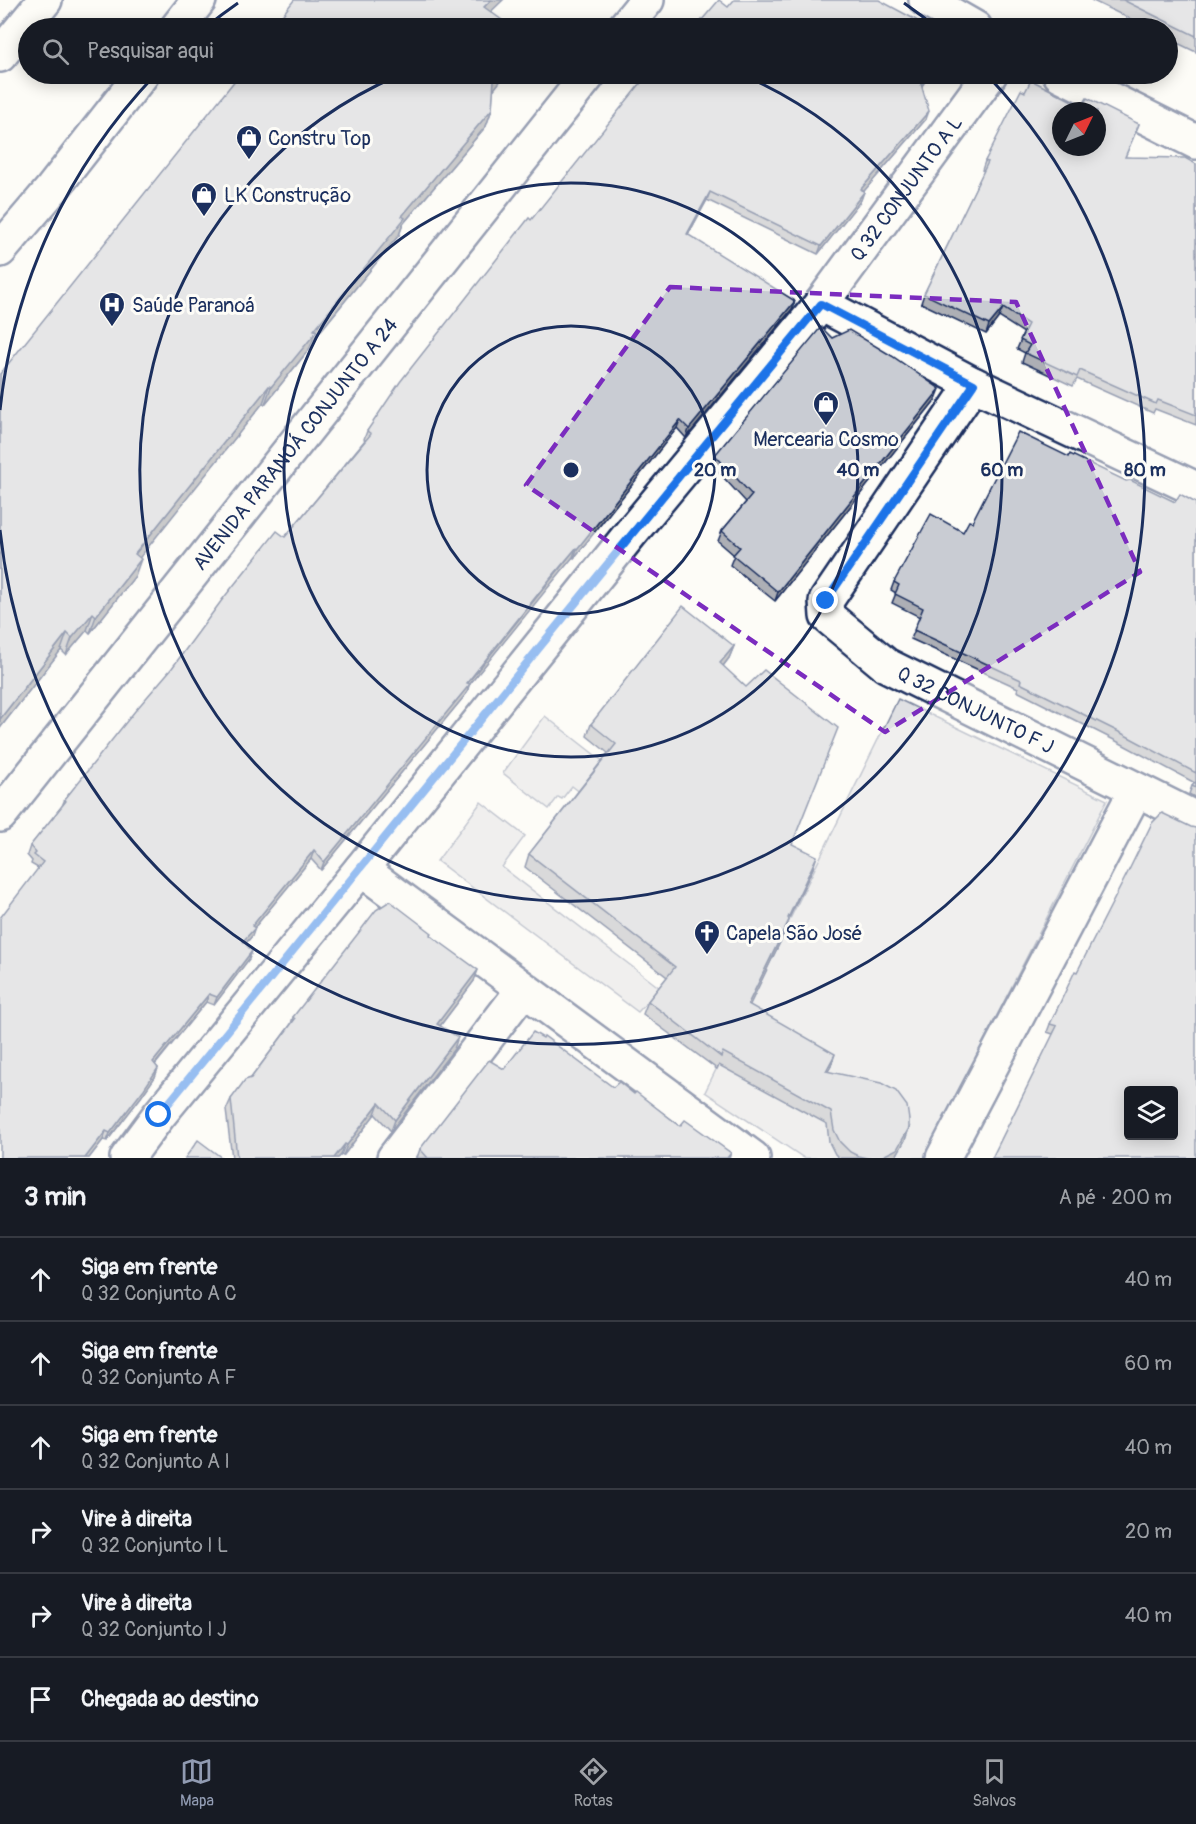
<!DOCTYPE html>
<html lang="pt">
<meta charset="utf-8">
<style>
body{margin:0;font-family:Pangolin,sans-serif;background:#242831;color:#f1f3f6}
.controls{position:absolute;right:18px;bottom:18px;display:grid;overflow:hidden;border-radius:6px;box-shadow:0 3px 15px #0003}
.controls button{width:54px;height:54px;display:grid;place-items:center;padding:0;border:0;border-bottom:2px solid #363941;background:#171b24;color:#f1f3f6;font:30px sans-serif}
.compass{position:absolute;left:1052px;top:102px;width:54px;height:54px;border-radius:50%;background:#171b24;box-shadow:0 3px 15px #0003;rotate:47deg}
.stop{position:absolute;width:18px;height:18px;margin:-14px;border:4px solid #1a73e8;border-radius:50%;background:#fff}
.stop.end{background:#1a73e8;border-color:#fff;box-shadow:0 2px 6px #0008}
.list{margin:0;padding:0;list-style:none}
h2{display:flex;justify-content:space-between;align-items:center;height:78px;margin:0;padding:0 24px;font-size:26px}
h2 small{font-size:20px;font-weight:400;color:#9ea1a6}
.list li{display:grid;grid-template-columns:39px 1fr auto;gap:18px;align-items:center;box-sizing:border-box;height:84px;padding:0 24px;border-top:2px solid #363941}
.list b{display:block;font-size:22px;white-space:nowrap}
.list p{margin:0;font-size:20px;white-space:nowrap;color:#9ea1a6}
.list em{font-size:20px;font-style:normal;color:#9ea1a6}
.icon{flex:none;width:33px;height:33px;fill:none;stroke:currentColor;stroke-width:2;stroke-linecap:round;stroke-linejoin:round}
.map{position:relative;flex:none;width:1196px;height:1158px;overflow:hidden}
.search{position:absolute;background:#171b24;box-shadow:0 3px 15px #0003;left:18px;right:18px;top:18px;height:66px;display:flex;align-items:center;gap:15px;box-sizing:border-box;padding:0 21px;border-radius:33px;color:#9ea1a6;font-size:22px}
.sheet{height:582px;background:#171b24}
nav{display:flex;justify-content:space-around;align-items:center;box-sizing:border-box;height:84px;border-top:2px solid #363941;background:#171b24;font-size:16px;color:#9ea1a6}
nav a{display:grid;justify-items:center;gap:3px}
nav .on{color:#919bb2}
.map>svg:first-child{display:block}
</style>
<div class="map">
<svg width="1196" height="1158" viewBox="0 0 1196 1158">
<rect width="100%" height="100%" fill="#fdfcf7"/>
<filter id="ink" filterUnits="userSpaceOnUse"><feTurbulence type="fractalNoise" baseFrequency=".0167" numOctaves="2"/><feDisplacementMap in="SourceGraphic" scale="12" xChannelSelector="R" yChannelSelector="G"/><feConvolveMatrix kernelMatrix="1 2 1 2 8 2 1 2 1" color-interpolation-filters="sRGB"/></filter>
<g filter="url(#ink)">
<g fill="#e0e1e3" stroke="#7e88a0" stroke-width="1.5">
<polygon points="898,699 1107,800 924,1158 804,1158 705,1092"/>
<polygon points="545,716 691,830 724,905 572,786 562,799 558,797 549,809 503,773"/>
<polygon points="481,802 525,836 502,867 660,988 638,1012 437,861"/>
</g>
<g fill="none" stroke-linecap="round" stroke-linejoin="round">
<defs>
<g id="street">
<polyline points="926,0 975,28"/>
<polyline points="624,28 647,0"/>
<polyline points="1060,74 1196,142"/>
<polyline points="821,304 973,384 1196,489"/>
<path id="s1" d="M973,384L826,601L827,616L886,665L1196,819"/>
<path id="s2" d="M0,815L589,74"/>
<polyline points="361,869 753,1158"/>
<path id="s3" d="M127,1158L159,1115L361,869L630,534L821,304L990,74"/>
<polyline points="394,1158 523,990"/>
<polyline points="943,1158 1136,790"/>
</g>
<g id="secondary">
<polyline points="177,28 199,0"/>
<polyline points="0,55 45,0"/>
<polyline points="0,250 52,189 142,74"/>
</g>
</defs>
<use href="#street" stroke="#1b2f5e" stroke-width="38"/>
<use href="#secondary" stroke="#1b2f5e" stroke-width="38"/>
<use href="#street" stroke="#fdfcf7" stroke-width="33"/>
<use href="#secondary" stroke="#fdfcf7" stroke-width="33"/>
</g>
<g fill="#adafb5" stroke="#1b2f5e" stroke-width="1.5">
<polygon points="1091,0 1196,0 1196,52 1167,38 1167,28 1149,28"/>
<polygon points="922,86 926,119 863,192 861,200 818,254 707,200 688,235 792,309 686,438 677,428 574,558 573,557 547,588 469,685 467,693 321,870 311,859 254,928 252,936 245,944 252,951 249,959 214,1005 206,1002 155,1065 158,1068 155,1077 141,1097 107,1141 103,1140 89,1158 0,1158 38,868 31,864 32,861 27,855 30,846 62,806 65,799 285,537 365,440 364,439 367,431 531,220"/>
<polygon points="493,90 492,109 486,126 403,224 399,235 313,340 310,348 265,404 263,403 139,557 135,576 90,633 87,630 66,655 61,650 0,728 0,374"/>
<polygon points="1025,92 1082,106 1139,124 1125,157 1196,164 1196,425 1155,409 1153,413 1077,379 1073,386 1022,362 1025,353 1017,349 1024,333 999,317 986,334 921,303 924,294 984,171 982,170 985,161"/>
<polygon points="936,399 775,601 730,565 734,555 718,541 722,531 746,502 712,465 715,455"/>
<polygon points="1069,457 1175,502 1196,503 1196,798 1189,794 1192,786 1195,783 1120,743 1017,691 1018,688 911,639 920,617 892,603 896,593 891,590 894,582 963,532 972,522"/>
<polygon points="734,646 729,658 723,666 793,845 813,868 788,919 785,932 749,1005 831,1066 828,1071 909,1128 905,1140 895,1158 839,1158 835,1154 829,1142 827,1124 719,1065 717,1069 643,1014 648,1001 667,977 525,867 529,854 608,753 587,736 591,724"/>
<polygon points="1191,827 1053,1034 1047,1032 1050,1024 1077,972"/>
<polygon points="431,935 474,981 440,1026 454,1049 391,1131 375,1114 343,1156 341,1155 338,1158 232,1158 226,1110 231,1099 251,1078 291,1024 293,1017"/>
<polygon points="504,1069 613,1087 634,1094 680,1126 731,1153 729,1158 417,1158 420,1149"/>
</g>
<g fill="#8d8f94" stroke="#1b2f5e" stroke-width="1.5">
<polygon points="491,0 503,0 478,24 484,7"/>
<polygon points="499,74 506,74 488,97 494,80"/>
<polygon points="928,74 930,74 918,92 921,84"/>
<polygon points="492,109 486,126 403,224 399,235 313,340 310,348 265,404 271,387 314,330 402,216"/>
<polygon points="929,111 926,119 858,198 861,189"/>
<polygon points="710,192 707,200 684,242 687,234"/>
<polygon points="864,192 861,200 818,254 821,246"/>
<polygon points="795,301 792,309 686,438 689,429"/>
<polygon points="1003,308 999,317 986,334 989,325"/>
<polygon points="269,386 263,403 129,571 135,554"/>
<polygon points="940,389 936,399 775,601 778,592"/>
<polygon points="680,420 677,428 574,558 577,549"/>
<polygon points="576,548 573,557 469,685 467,693 321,870 324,862"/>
<polygon points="141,559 135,576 90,633 96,616"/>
<polygon points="93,613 87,630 66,655 72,638"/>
<polygon points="67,633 61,650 0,728 0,719"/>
<polygon points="734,646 729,658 716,675 720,663"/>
<polygon points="314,850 311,859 249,934 252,926"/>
<polygon points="817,856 813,868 783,931 788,918"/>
<polygon points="789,920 785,932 744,1017 748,1004"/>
<polygon points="255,928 252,936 240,950 243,941"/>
<polygon points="252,951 249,959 214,1005 217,997"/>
<polygon points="478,970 474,981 433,1035 437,1024"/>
<polygon points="209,994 206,1002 150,1070 153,1062"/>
<polygon points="458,1037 454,1049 391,1131 395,1120"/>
<polygon points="835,1054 831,1066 821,1083 826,1071"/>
<polygon points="158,1068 155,1077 141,1097 107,1141 110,1133"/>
<polygon points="379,1103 375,1114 343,1156 347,1145"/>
<polygon points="909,1128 905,1140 895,1158 875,1158"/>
<polygon points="106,1131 103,1140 89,1158 85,1158"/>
<polygon points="345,1144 341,1155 338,1158 334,1158"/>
</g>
<g fill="#c9ccd3" stroke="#1b2f5e" stroke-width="1.5" fill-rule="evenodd">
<polygon points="294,0 491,0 484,7 513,28 275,28 277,26 277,22"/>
<polygon points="719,0 728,7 734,0 879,0 931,28 695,28"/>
<polygon points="1123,0 1196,0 1196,36"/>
<polygon points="240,74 499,74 494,80 492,109 402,216 405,218 314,330 317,331 271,387 269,386 135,554 141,559 96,616 93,613 72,638 67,633 0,719 0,374"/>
<polygon points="648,74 928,74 921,84 929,111 861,189 864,192 821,246 710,192 687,234 795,301 689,429 680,420 577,549 576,548 550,579 467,683 470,684 324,862 314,850 252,926 255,928 243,941 252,951 217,997 209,994 153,1062 158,1068 144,1089 110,1133 106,1131 85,1158 0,1158 0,918 43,862 34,855 36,853 30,846 66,801 65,799 135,711 172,668 222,600 277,531 285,537 371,434 367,431 400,382 529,218 531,220"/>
<path d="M1031,80L1082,106L1087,98L1139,124L1125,157L1185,158L1196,164V415L1158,400L1156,404L1080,370L1077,377L1025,353L1030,345L1020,340L1028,324L1003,308L989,325L924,294L988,162L985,161L1021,90L1025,92ZM1061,111H1097V147H1061Z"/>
<polygon points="821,327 832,338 849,330 892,356 940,389 778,592 733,555 740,547 722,531 752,495 715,455"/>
<polygon points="1018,432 1069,457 1070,454 1126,481 1130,480 1175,502 1180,494 1196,503 1196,773 1123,734 1020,683 1021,680 914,630 923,608 895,594 899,585 894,582 931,514 963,532 969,521 972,522"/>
<polygon points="683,606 734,646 720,663 746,687 764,670 838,728 792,844 817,856 788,918 789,920 748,1004 835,1054 826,1071 881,1083 896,1091 907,1106 909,1120 909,1128 897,1149 883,1156 875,1158 867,1158 858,1156 850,1152 840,1142 834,1130 831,1112 723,1052 721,1057 648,1001 675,967 529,854 616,744 591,724"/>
<polygon points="1196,782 1196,788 1192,786"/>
<path d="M1162,813L1191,827L1196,828V1158H992L1057,1026L1050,1024L1075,971L1077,972L1129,870L1152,823ZM1128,1090H1173V1136H1128Z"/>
<polygon points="390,901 432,933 430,935 478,970 437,1024 458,1037 395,1120 379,1103 347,1145 345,1144 334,1158 237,1158 231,1099 245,1080 251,1078 295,1019 293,1017 360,931 376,910"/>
<polygon points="533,1032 543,1038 544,1036 613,1087 619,1082 634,1094 636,1092 680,1126 685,1120 731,1153 727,1158 428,1158 420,1149 489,1060 504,1069"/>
<polygon points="198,1140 222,1158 185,1158"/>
</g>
</g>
<g fill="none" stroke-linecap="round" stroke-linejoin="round" filter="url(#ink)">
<path stroke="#1a73e8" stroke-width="8" d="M159,1115C380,845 598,573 821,304L974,384L826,601"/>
</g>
<path d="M0 0H1196V1158H0ZM670,287L1016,302L1140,572L885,732L526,485Z" fill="#fdfcf7" fill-opacity=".55" fill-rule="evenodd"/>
<path fill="none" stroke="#7b2cbf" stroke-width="4.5" stroke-dasharray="12 8" stroke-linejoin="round" d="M670,287L1016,302L1140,572L885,732L526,485Z"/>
<g fill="none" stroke="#1b2f5e" stroke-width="3">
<circle cx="571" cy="470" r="144"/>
<circle cx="571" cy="470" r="287"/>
<path d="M743 75A431 431 0 1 1 399 75"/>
<path d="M0 410A574 574 0 0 1 155 75M206 27A574 574 0 0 1 238 3M904 3A574 574 0 0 1 936 27M987 75A574 574 0 1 1 0 530"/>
</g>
<defs>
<symbol id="shop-pin" viewBox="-11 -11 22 30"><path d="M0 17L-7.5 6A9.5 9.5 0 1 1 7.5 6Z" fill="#1b2f5e" stroke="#fdfcf7"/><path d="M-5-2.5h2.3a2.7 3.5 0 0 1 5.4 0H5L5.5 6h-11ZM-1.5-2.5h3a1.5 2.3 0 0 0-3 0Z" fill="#fff"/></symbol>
<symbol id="hospital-pin" viewBox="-11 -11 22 30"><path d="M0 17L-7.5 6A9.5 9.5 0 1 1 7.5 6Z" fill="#1b2f5e" stroke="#fdfcf7"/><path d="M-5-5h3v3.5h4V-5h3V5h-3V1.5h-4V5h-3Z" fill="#fff"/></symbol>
<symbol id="church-pin" viewBox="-11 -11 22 30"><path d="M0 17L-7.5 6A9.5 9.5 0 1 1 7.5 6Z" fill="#1b2f5e" stroke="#fdfcf7"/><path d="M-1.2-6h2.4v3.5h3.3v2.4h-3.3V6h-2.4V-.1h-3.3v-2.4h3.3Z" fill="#fff"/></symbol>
</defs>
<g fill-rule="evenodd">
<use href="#shop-pin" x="234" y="123" width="30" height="40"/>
<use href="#shop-pin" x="189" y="180" width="30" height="40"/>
<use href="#hospital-pin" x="97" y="290" width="30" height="40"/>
<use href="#shop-pin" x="811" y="389" width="30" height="40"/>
<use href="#church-pin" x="692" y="918" width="30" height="40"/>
</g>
<g text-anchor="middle" stroke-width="6" stroke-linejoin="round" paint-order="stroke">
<g font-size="20" fill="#1b2f5e" stroke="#fdfcf7" text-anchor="start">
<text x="268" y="145">Constru Top</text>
<text x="224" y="202">LK Construção</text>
<text x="132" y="312">Saúde Paranoá</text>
<text x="826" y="446" text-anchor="middle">Mercearia Cosmo</text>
<text x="726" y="940">Capela São José</text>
</g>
<g font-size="20" fill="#1b2f5e" stroke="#fdfcf7">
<text dy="7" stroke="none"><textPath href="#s3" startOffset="1244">Q 32 CONJUNTO A L</textPath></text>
<text dy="7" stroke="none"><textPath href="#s2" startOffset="474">AVENIDA PARANOÁ CONJUNTO A 24</textPath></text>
<text dy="7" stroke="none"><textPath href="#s1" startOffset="454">Q 32 CONJUNTO F J</textPath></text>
</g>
</g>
<circle cx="571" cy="470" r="9" fill="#1b2f5e" stroke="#fdfcf7" stroke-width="3"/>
<g font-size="18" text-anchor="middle" font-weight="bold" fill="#1b2f5e" stroke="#fdfcf7" stroke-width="6" stroke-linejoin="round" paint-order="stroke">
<text x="715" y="476">20 m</text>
<text x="858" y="476">40 m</text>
<text x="1002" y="476">60 m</text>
<text x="1145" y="476">80 m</text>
</g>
</svg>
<div class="controls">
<button><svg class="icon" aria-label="layers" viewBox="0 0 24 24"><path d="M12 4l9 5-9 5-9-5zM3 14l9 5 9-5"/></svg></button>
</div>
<svg class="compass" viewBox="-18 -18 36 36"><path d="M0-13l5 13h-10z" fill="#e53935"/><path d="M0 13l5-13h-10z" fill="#9ea1a6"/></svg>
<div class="stop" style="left:159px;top:1115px"></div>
<div class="stop end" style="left:826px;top:601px"></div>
<div class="search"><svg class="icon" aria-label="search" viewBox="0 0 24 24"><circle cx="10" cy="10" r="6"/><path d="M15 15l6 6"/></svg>Pesquisar aqui</div>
</div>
<section class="sheet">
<h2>3 min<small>A pé · 200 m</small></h2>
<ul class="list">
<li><svg class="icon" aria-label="ahead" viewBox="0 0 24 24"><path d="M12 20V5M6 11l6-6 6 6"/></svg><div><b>Siga em frente</b><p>Q 32 Conjunto A C</p></div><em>40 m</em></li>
<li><svg class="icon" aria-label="ahead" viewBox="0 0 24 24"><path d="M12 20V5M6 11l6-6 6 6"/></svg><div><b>Siga em frente</b><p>Q 32 Conjunto A F</p></div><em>60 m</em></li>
<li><svg class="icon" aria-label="ahead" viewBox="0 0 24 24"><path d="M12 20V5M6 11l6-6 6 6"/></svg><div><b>Siga em frente</b><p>Q 32 Conjunto A I</p></div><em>40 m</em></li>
<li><svg class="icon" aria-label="right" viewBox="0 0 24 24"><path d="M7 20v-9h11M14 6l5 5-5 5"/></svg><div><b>Vire à direita</b><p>Q 32 Conjunto I L</p></div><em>20 m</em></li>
<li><svg class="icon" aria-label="right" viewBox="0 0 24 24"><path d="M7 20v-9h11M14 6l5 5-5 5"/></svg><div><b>Vire à direita</b><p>Q 32 Conjunto I J</p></div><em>40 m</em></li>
<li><svg class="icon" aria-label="arrive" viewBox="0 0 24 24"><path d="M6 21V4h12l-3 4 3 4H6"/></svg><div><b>Chegada ao destino</b></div></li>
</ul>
</section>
<nav>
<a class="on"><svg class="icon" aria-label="map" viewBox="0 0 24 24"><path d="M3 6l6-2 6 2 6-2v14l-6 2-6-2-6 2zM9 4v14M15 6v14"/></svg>Mapa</a>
<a><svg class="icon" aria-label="directions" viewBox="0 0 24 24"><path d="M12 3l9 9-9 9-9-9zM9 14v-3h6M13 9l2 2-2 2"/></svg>Rotas</a>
<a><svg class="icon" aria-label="saved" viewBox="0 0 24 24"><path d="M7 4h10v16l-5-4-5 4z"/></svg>Salvos</a>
</nav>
